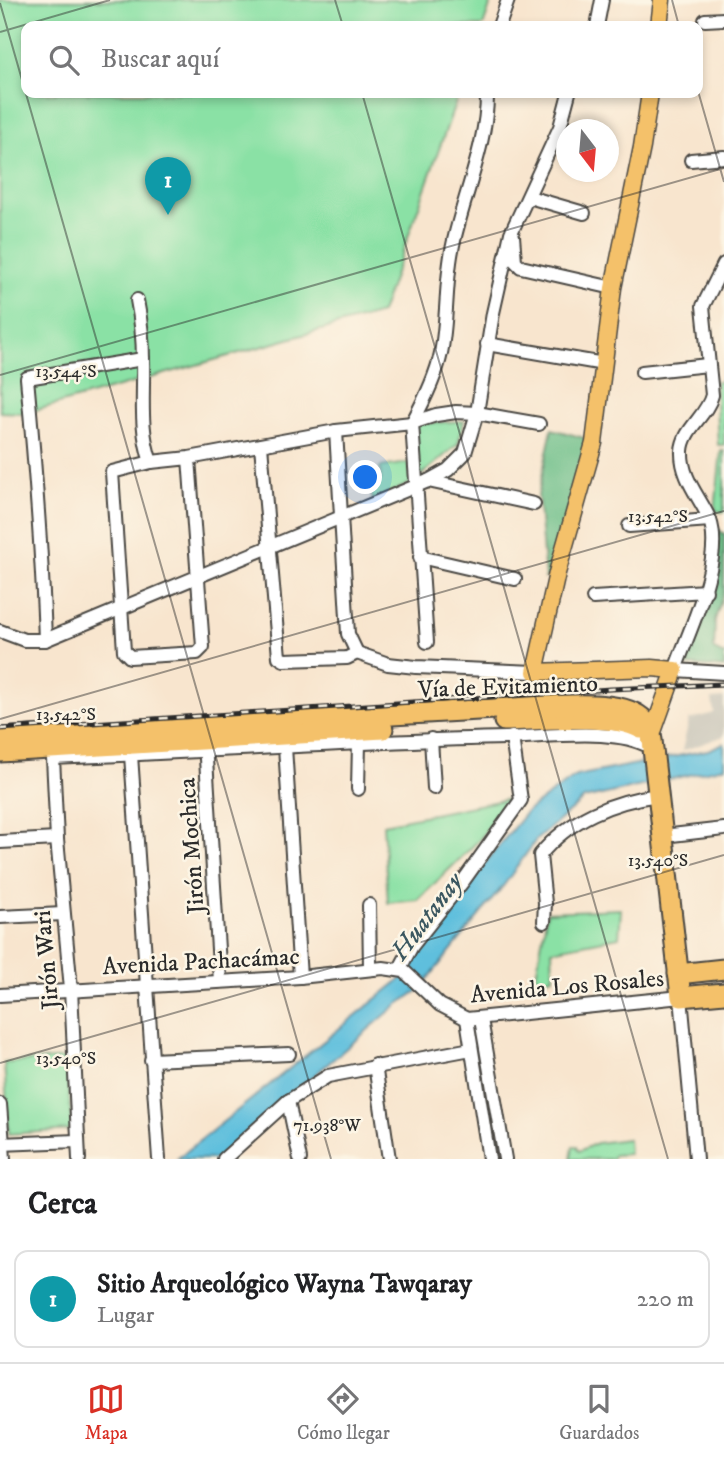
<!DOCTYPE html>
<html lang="es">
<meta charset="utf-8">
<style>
body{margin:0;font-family:"IM FELL DW Pica",serif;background:#f6f6f6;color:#202124}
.compass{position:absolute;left:556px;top:119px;width:63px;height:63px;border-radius:50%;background:#fff;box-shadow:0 4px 10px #0003;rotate:164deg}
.you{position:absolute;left:366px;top:478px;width:24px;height:24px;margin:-18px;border:5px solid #fff;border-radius:50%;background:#1a73e8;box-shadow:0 0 0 10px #1a73e833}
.badge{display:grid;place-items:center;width:46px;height:46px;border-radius:50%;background:#d93025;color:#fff;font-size:23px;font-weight:700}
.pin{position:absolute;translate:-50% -58px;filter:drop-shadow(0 2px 4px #0008)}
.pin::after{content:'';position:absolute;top:37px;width:24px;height:21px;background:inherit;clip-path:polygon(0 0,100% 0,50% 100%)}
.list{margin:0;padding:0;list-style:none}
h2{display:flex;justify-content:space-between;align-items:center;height:91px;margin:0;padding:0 28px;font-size:30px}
h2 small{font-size:23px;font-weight:400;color:#757577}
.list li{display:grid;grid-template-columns:46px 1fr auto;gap:21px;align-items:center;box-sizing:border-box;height:98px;margin:0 14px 14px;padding:0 14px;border:2px solid #e0e0e0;border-radius:14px}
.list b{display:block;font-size:26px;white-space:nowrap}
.list p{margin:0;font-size:23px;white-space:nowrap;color:#757577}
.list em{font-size:23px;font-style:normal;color:#757577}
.icon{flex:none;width:38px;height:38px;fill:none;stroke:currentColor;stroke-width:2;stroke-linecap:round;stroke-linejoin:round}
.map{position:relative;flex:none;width:724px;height:1159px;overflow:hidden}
.search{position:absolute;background:#fff;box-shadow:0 4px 10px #0003;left:21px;right:21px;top:21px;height:77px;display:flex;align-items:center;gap:18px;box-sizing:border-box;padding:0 24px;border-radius:14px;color:#757577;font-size:26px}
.sheet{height:203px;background:#fff}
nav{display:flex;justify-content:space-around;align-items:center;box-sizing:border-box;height:98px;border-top:2px solid #e0e0e0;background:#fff;font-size:19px;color:#757577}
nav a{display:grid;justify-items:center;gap:4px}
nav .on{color:#d93025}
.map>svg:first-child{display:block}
</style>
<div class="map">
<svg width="724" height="1159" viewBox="0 0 724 1159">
<rect width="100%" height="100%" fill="#fcf5e5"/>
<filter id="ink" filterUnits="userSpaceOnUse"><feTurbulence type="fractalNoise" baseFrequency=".0143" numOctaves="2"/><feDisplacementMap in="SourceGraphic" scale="14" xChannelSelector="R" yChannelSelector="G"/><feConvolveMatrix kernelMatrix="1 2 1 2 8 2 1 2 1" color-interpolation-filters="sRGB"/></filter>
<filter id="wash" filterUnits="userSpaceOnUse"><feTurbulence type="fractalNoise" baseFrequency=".00686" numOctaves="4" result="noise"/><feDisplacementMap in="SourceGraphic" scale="28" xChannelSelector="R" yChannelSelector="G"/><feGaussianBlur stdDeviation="1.57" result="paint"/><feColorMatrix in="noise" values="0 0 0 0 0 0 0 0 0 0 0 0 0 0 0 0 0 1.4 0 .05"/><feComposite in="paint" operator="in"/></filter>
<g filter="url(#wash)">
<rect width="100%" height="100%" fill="#f8e5ce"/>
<polygon fill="#c8c4b8" points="724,698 724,736 682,751 689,720 714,713 712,699"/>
<g fill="#8ae1a5" stroke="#5a8668" stroke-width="2">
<polygon points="0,0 492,0 483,26 26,26 26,93 459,93 381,313 26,413 0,412"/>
<polygon points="715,381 724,381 724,445 718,445"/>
<polygon points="464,421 458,444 418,478 414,424"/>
<polygon points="721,451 724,451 724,512 715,511"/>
<polygon points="409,463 411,483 373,501 369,482 381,480 380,467"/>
<polygon points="508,799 480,839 418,900 388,903 383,824"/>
<polygon points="621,909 619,937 552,950 553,977 535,981 547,912"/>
<polygon points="66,1058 72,1130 9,1134 4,1063"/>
<polygon points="628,1139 629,1154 614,1155 612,1159 571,1159 573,1146 577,1146 579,1151 597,1143"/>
</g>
<g fill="#6fbf8a" stroke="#4d755a" stroke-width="2">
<polygon points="552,429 588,439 557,569 545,578 538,495"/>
<path d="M718,529L724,534V591L715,620L714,650L724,655V668L683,665C696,625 722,569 718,529Z"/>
</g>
<polygon fill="#5fbfdd" stroke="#457584" stroke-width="2" points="724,743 724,767 584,799 536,840 504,885 419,990 397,1005 216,1159 177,1159 406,975 413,967 420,944 527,811 576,776 708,750"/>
</g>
<g filter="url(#ink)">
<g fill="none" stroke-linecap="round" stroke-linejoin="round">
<defs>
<g id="minor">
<polyline points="705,20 724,19"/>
<polyline points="499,26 508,0"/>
<polyline points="597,26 602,0"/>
<polyline points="691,160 724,157"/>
<polyline points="529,197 584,213"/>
<polyline points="513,236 515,261 521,267 613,288"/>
<path d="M724,264L703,306L712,395C707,416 683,429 682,451C681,478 700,497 710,520C724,561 689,630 675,670L724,673"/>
<path d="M137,300C141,320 143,340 143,360C144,395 139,428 151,462"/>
<polyline points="487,344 604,364"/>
<polyline points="642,372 708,365"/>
<polyline points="336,431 348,634 357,653"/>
<polyline points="261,445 279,657 284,660 347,658 357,653 388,664 416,667 535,672"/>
<polyline points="189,458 203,647 197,653 130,657 124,651 112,472 151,462 189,458 336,431 412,423 436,415 456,412 477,413 539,424"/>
<polyline points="428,481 534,504"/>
<polyline points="629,526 710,520"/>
<polyline points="420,557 515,579"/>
<polyline points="593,598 706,591"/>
<polyline points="0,631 24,640 45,640 428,481 448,470 465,453 477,413 493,313 511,233 560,127 569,93"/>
<path d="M45,640C42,552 35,465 27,378L143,359"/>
<path d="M427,642L412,423C424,401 436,377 441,353C448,318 445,280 453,245C463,198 488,141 487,93"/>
<polyline points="431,739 434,788"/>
<polyline points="205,743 220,981"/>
<polyline points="285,747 300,977"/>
<polyline points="131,755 159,1159"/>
<path d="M53,758C204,752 355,741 506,738C545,737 610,728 644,744L649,742"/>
<polyline points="53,758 57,839 71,989 79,1159"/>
<polyline points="358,789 359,743"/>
<polyline points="663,836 724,829"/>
<polyline points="0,842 57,839"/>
<polyline points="369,905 370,968"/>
<polyline points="0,917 63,914"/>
<path d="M544,922L545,903L540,855C569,819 613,801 658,795"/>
<polyline points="399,970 412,946 464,880 521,800 512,737"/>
<polyline points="0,995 300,977 383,968 404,971 440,1005 467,1019 681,997 696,1159"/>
<polyline points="467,1019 489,1159"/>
<polyline points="481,1019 505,1159"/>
<polyline points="151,1060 289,1054"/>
<polyline points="375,1065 389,1159"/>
<polyline points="288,1101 300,1159"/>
<polyline points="0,1104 4,1159"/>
<polyline points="0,1144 77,1141"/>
<polyline points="224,1159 288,1101 328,1076 471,1049"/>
</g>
<g id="major">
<polyline points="659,26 662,0"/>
<polyline points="650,740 675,670 652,668 535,672 557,573 594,443 613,288 642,147 650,93"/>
</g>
<g id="highway">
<path d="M504,721C538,720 612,713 641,729"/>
<path d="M0,738L546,706C570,705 626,700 644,720C649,725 651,733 652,740L681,997L724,993"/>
<polyline points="0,752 383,729"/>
<polyline points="678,974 724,969"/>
</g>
</defs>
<use href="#minor" stroke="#4a4743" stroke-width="16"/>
<use href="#major" stroke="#4a4743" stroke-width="19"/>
<use href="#highway" stroke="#4a4743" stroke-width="23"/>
<use href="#minor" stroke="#fff" stroke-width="12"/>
<use href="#major" stroke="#f4c16a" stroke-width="16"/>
<use href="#highway" stroke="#f4c16a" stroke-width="19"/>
<defs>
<polyline id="rail" points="0,729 611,689 724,684"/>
</defs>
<use href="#rail" stroke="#2b2b2b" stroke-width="5"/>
<use href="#rail" stroke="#fcf5e5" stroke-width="2.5" stroke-dasharray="8" stroke-linecap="butt"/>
</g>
</g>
<path fill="none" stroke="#2b2b2b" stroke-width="2" stroke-opacity="0.45" d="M335,0L343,26M672,0L679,26M0,3L331,1159M0,32L110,0M698,91L724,182M362,93L668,1159M0,375L724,168M0,719L724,511M0,1063L724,855"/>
<g text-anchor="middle" stroke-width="5" stroke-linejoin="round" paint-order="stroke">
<g font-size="24" fill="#2b2b2b" stroke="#fcf5e5">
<text transform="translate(508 686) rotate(-2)" y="8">Vía de Evitamiento</text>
<text transform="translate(191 846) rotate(-94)" y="8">Jirón Mochica</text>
<text transform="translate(46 960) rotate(-95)" y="8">Jirón Wari</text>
<text transform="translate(201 961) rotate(-3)" y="8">Avenida Pachacámac</text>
<text transform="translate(567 986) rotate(-5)" y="8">Avenida Los Rosales</text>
</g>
<g font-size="26" font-style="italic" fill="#3b5760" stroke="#fcf5e5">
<text transform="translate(426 916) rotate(-53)" y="9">Huatanay</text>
</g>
</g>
<g font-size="18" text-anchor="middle" fill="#2b2b2b" stroke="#fcf5e5" stroke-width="5" stroke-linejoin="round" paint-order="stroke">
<text x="66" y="377">13.544°S</text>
<text x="658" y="522">13.542°S</text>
<text x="66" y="720">13.542°S</text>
<text x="658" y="866">13.540°S</text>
<text x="66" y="1064">13.540°S</text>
<text x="327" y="1131">71.938°W</text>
</g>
</svg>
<svg class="compass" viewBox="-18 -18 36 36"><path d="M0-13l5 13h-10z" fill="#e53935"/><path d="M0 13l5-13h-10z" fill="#757577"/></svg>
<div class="you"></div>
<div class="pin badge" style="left:168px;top:215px;background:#0f9aa8">1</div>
<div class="search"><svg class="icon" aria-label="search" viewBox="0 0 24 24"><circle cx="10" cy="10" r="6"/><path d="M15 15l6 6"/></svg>Buscar aquí</div>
</div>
<section class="sheet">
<h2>Cerca<small></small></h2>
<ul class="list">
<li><span class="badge" style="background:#0f9aa8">1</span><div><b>Sitio Arqueológico Wayna Tawqaray</b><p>Lugar</p></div><em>220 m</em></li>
</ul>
</section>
<nav>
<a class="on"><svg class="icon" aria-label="map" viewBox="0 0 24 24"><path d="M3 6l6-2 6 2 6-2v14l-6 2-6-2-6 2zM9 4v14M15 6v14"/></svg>Mapa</a>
<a><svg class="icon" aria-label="directions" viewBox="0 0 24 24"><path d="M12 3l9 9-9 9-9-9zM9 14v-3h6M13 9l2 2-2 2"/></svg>Cómo llegar</a>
<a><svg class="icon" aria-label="saved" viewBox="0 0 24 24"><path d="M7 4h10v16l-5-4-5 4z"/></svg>Guardados</a>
</nav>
